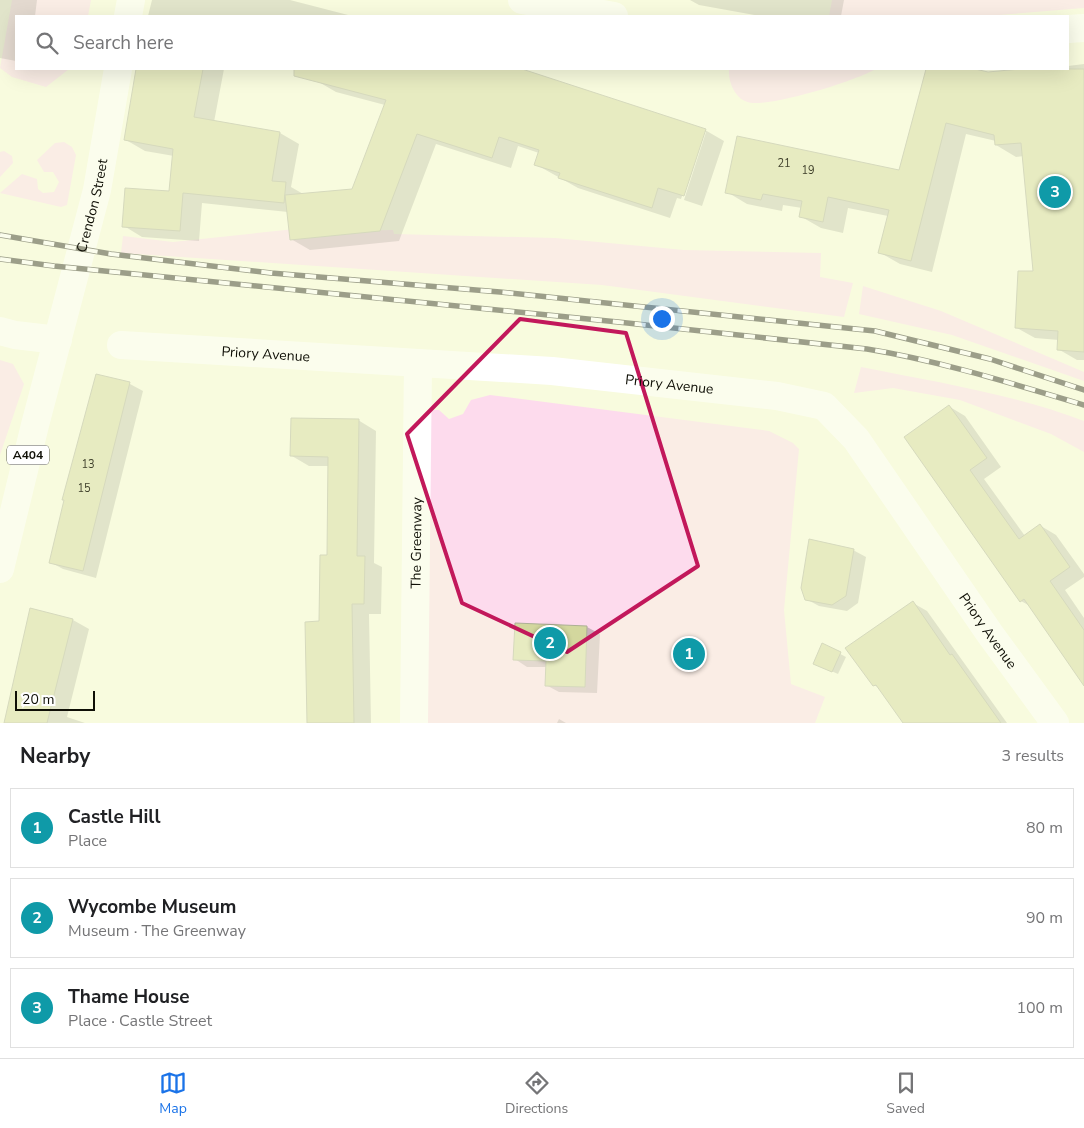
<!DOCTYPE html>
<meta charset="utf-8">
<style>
body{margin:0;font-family:"Nunito Sans",sans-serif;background:#f6f6f6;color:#202124}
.scale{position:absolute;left:15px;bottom:12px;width:80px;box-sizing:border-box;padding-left:5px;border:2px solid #0f0f06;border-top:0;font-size:14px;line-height:18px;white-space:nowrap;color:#0f0f06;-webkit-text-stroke:4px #fff;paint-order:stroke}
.you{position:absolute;left:661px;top:318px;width:18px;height:18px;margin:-12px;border:4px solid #fff;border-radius:50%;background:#1a73e8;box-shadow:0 0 0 8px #1a73e833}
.badge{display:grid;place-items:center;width:32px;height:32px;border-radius:50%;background:#1a73e8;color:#fff;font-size:16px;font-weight:700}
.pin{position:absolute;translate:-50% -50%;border:2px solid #fff;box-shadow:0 1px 5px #0006}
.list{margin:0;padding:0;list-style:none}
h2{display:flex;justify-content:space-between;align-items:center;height:65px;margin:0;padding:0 20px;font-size:21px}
h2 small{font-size:16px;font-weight:400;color:#757577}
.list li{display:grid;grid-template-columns:32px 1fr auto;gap:15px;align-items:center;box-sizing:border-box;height:80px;margin:0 10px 10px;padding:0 10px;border:1px solid #e0e0e0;border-radius:0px}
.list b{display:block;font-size:19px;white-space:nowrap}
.list p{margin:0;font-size:16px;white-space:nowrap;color:#757577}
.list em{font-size:16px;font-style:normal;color:#757577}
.icon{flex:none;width:28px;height:28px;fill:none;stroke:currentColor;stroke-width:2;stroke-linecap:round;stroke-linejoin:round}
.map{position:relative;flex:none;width:1084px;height:723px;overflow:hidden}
.search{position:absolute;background:#fff;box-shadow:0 5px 20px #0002;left:15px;right:15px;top:15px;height:55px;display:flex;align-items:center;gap:12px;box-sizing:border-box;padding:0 18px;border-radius:0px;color:#757577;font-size:19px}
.sheet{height:335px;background:#fff}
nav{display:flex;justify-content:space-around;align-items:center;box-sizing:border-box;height:70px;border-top:1px solid #e0e0e0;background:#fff;font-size:14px;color:#757577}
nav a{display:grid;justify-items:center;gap:2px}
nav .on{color:#1a73e8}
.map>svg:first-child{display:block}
</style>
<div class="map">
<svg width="1084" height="723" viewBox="0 0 1084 723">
<rect width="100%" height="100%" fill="#f8fbde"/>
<g fill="#fddbed">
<polygon points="12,0 91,0 88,16 16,16 16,69 69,69 46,87 12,77 0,68"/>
<polygon points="832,0 1084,0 1084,8 986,16 829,16"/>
<path d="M729,69H876C852,82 780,104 753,103C736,102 728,83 729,69Z"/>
<polygon points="64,142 72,147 76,155 67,205 61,207 0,193 22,174 37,179 38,189 43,193 54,192 59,182 53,172 44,172 37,160 55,143"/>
<polygon points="4,151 12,156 13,163 0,177 0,152"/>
<polygon points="295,229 302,232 393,230 394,234 555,238 684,250 821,253 820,277 853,283 844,317 602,285 121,253 123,236 173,242"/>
<polygon points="863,286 941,311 1084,372 1084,381 952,335 859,314"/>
<polygon points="0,360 13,364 24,384 0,455"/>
<path d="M861,367C936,382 1013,394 1084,421V452L1051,434L960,400L893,388L854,393Z"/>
<polygon points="490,395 769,431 793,443 799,449 784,610 791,684 825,697 815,723 424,723 426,416 434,410 439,410 449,419 463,414 471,400"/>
</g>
<g fill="#0003">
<polygon points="0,0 37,0 35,16 16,16 16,61 0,58"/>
<polygon points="152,0 290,0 352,16 148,16"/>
<polygon points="690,0 844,0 841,16 760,16 699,5"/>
<polygon points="1084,64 1084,252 1024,156 1016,157 996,145 996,141 966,134 932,272 900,264 879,252 888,216 848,208 843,233 821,228 800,216 802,208 783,205 782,211 747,204 727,192 900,172 928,69 969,69 988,73 1034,69 1068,69 1068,66"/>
<polygon points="138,69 224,69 214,122 280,133 299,144 291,187 305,195 353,190 385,105 336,92 317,81 321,69 519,69 705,130 724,141 702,206 684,200 706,132 704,132 681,199 677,198 670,218 578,188 535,164 539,153 518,146 511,168 436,144 399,241 310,250 291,239 288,212 202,203 199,241 142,237 124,226 170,192 174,156 145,151 126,140"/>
<polygon points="1084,276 1084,360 1077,360 1058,349 1059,340 1035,338 1017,328"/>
<polygon points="97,375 130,384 143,391 96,578 63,569 50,562"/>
<polygon points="950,407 965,416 1001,467 984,479 1025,536 1041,526 1056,535 1084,574 1084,577 1065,590 1084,618 1084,684 1030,606 1021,601 906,437"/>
<polygon points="358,420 376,431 374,563 382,567 381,614 369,614 371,723 308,723 328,557 329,466 309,466 292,456"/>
<polygon points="853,550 866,557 858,603 847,611 819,606 806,599"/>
<polygon points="913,603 927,611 1007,723 905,723 881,689 874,685"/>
<polygon points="31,609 73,620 89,629 67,717 85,723 5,723"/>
<polygon points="516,624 587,627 600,634 597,693 559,692 546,685 547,667 527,667 515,659"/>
<polygon points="823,645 846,657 838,674 820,666"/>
<polygon points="559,719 566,723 557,723"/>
</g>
<g fill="#d3d79e" stroke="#adb095">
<polygon points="136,69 203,69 194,117 280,132 272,181 286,182 284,203 183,193 180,231 122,227 125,188 169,191 173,149 124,140"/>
<polygon points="294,69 522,69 706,129 684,196 658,188 652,208 558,178 560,173 534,165 539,150 499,137 492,158 417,134 380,231 290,240 285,195 352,189 386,100 294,76"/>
<polygon points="926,69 975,69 988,72 1020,69 1084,69 1084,352 1057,350 1058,331 1015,328 1018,271 1033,271 1021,143 995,145 994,135 946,123 911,261 878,253 889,210 828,197 823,222 799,217 802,201 763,194 761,200 725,193 737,136 899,170"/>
<polygon points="96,374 130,382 83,571 49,563 64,500 62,500"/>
<polygon points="949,405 987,458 970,470 1019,539 1040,524 1070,567 1050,581 1084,630 1084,686 1024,599 1020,602 904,437"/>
<polygon points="291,418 359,419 357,556 365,556 364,604 352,604 354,723 307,723 305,622 319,621 320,555 327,555 328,457 290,456"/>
<polygon points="809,539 854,549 846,596 832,605 805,600 801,588"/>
<polygon points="913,601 950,655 952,654 1001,723 903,723 876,685 873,686 845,648"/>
<polygon points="30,608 73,619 47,723 4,723"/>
<polygon points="515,623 587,626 585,687 545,686 546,661 513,660"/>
<polygon points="822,643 841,652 832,672 813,664"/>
</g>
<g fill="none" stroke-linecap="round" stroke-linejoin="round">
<g stroke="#fff" stroke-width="28">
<polyline points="522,0 614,16"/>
<polyline points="1068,29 1084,28"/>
<polyline points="0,331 15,335 58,340"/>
<path id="s1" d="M121,345L552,371L777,396L824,406L856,439L990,634L1055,723"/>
<path id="s2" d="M414,723L418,363"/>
</g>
<g stroke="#fff" stroke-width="28">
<polyline points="128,16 131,0"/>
<path id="s3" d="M0,569L35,425L97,190L118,69"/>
</g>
<defs>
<g id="rail">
<polyline points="0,235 111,254 271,273 500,292 875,331 990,359 1084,390"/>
<path d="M0,259L54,266L618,322L867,349C941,361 1013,384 1084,405"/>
</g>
</defs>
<use href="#rail" stroke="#2e2e23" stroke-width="5.5"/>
<use href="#rail" stroke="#fff" stroke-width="4" stroke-dasharray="11" stroke-linecap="butt"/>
</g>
<path d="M0 0H1084V723H0ZM520,319L626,333L698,566L567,652L462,603L407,434Z" fill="#f8fbde" fill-opacity=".55" fill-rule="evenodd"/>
<path fill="none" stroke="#c2185b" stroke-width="4" stroke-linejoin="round" d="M520,319L626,333L698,566L567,652L462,603L407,434Z"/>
<g text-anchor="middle" stroke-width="4" stroke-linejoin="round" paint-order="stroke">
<g font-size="11" fill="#40412c">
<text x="784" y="167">21</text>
<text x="808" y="174">19</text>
<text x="88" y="468">13</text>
<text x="84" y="492">15</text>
</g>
<rect fill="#fff" stroke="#575751" stroke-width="1" x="7" y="445.5" width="42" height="19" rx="4"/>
<g font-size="12" font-weight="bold" fill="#0f0f06">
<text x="28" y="459">A404</text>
</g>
<g font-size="14" fill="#0f0f06" stroke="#fff">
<text dy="5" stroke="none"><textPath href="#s3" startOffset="375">Crendon Street</textPath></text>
<text dy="5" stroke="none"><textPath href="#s1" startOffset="145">Priory Avenue</textPath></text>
<text dy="5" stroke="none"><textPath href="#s1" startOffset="550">Priory Avenue</textPath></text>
<text dy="5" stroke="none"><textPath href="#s2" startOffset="180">The Greenway</textPath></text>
<text dy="5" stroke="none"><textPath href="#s1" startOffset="985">Priory Avenue</textPath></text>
</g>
</g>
</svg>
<div class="scale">20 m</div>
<div class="you"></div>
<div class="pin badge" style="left:689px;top:654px;background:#0f9aa8">1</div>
<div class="pin badge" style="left:550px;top:643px;background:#0f9aa8">2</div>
<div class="pin badge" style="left:1055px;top:192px;background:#0f9aa8">3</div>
<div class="search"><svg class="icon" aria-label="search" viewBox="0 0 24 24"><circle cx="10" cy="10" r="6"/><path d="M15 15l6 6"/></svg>Search here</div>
</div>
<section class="sheet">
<h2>Nearby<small>3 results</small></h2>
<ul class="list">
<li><span class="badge" style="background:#0f9aa8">1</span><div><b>Castle Hill</b><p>Place</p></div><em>80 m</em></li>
<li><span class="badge" style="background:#0f9aa8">2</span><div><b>Wycombe Museum</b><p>Museum · The Greenway</p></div><em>90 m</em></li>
<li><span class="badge" style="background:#0f9aa8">3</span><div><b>Thame House</b><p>Place · Castle Street</p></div><em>100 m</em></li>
</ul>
</section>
<nav>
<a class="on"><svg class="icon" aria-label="map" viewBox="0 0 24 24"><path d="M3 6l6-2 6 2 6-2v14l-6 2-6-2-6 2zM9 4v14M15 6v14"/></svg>Map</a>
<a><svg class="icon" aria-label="directions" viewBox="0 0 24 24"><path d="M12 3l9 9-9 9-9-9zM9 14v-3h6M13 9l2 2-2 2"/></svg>Directions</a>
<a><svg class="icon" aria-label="saved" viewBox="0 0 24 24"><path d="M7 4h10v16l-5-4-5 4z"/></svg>Saved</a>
</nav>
